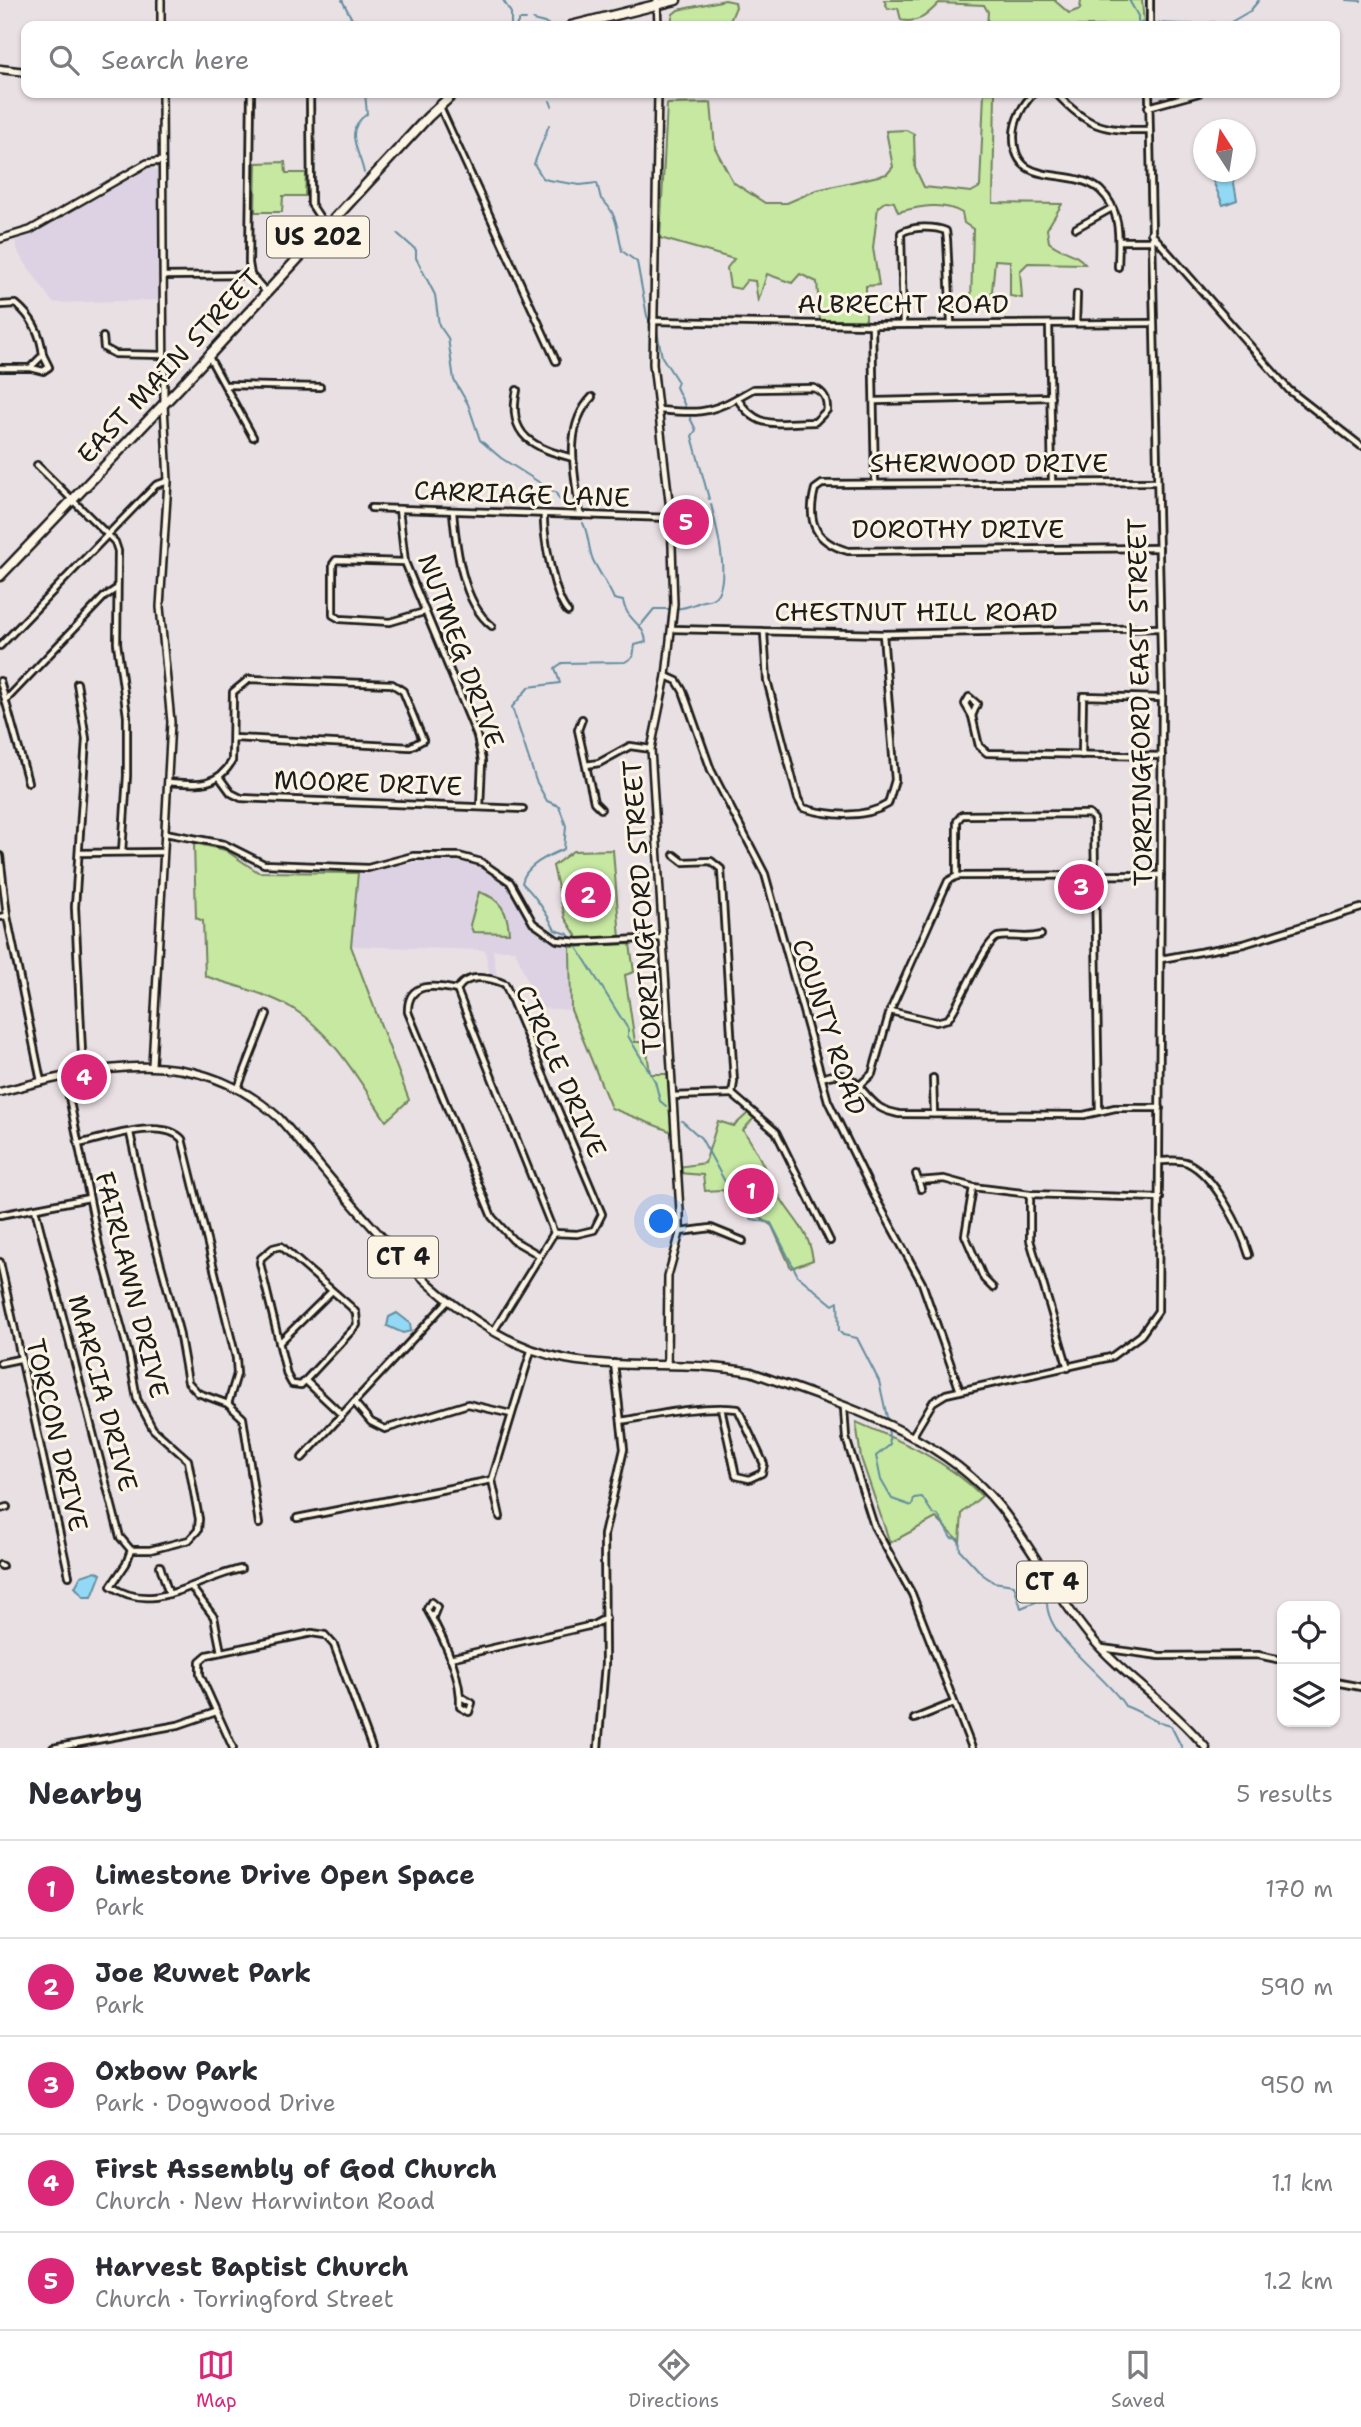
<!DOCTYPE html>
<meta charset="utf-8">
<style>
body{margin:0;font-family:"Shantell Sans",sans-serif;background:#f2f2f3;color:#2b2b33}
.controls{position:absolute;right:21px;bottom:21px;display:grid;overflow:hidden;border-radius:14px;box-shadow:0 2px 5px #0004}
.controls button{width:63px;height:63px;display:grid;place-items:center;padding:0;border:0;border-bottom:2px solid #e1e1e2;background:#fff;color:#2b2b33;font:35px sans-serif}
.compass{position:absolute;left:1193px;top:119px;width:63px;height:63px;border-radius:50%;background:#fff;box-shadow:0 2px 5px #0004;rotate:348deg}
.you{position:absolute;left:662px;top:1222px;width:24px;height:24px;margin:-18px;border:5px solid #fff;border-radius:50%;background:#1a73e8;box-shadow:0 0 0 10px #1a73e833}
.badge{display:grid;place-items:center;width:46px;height:46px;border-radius:50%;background:#db2777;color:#fff;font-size:23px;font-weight:700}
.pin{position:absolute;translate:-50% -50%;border:4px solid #fff;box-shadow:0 2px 7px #0006}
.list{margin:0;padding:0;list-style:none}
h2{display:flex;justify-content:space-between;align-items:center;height:91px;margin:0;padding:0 28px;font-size:30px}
h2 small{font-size:23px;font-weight:400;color:#7c7c81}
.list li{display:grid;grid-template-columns:46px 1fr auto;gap:21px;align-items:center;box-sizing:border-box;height:98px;padding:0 28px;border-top:2px solid #e1e1e2}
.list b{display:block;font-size:26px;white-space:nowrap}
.list p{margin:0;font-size:23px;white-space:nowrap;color:#7c7c81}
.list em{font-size:23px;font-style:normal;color:#7c7c81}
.icon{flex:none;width:38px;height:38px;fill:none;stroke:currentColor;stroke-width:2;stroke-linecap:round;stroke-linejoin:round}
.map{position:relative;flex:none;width:1361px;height:1748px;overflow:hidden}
.search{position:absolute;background:#fff;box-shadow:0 2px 5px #0004;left:21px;right:21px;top:21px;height:77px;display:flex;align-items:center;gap:18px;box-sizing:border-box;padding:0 24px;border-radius:14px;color:#7c7c81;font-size:26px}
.sheet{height:581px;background:#fff}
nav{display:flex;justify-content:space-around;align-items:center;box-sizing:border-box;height:98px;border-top:2px solid #e1e1e2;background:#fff;font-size:19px;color:#7c7c81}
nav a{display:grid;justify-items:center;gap:4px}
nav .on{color:#db2777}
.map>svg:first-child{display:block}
</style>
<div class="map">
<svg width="1361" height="1748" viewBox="0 0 1361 1748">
<rect width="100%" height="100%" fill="#e9e0e4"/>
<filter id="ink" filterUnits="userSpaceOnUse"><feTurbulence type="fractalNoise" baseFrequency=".0143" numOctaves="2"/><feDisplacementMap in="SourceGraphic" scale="14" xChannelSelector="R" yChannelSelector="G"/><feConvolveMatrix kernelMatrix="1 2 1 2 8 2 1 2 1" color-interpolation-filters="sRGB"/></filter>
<g filter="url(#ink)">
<g fill="#dcd2e3">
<polygon points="150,166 157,171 159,300 53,303 19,254 15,241 35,233"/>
<polygon points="423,861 455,861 484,868 510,889 528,922 538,934 570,947 571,1010 538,1008 515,950 493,950 497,977 490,976 485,950 351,946 358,873"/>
</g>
<g fill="#c6e8a1" stroke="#71825e" stroke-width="2">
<polygon points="725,0 735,2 736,7 728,26 670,26 673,14 678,10"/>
<path d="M884,0H1054L1069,13L1080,9L1081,0H1142L1144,26H987L988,12L984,5L939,3C927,15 919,24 901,20L898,8L888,9Z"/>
<path d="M984,93H995L993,203L1062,204L1047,229L1049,242C1060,252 1076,252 1085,264L1028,263L1020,271L1022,298L1010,296V261L995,260L991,302L971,304L973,229L964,223L962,213C942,201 919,207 898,212L894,202L886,201L878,207L873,248L879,285L866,286V320H820L817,282L800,274L792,283L767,274L758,302L755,281L747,280L740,289L730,287L727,268L734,259L660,238L667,104L711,103L715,148L733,182L765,203H787L817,190L887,174L893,167L886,131L906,130L914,134L915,168L924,187L971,192L980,187Z"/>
<polygon points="285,162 286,173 306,173 305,196 283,196 282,212 255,212 256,163"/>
<path d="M194,843L225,850L258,872L358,873L351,946L409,1100L386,1121C360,1082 333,1033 292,1008C266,993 234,986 205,976L203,921L196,918Z"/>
<polygon points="613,850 620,938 579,940 565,918 553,866 573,851"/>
<polygon points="1070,877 1090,878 1093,891 1069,891"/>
<path d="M479,892C500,898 508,912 509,933L473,932L470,925Z"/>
<polygon points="630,944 634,972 625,975 635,1042 646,1042 650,1074 673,1074 677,1134 611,1108 571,1010 570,947"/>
<path d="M748,1113L754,1118L743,1130C760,1153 768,1179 783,1202C798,1225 809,1232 813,1260L791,1268L772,1226L722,1190L705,1191L703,1175L679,1173L678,1167L705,1163L718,1121L734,1126Z"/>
<path d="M856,1422C901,1441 947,1460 982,1496L962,1513L960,1542L936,1518L890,1543L861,1458Z"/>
</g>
<g fill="#93d9f5" stroke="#638d9e" stroke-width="2">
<polygon points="1209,172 1232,172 1237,200 1223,205"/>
<polygon points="397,1313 410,1323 411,1331 403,1333 387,1326 389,1317"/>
<polygon points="96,1571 101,1574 92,1597 84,1597 75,1587 81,1576"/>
</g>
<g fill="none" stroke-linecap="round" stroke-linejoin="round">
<g stroke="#638d9e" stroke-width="2">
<polyline points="342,0 354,23"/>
<polyline points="503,0 511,13 511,26"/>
<polyline points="1129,0 1138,16 1138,22 1146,23"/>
<polyline points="1347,0 1361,1"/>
<polyline points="533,20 548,24"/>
<polyline points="1153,23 1205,25 1213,22 1222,26"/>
<polyline points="516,26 519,20 526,20"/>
<polyline points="1224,26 1250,11 1259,0"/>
<polyline points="550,101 552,106"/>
<path d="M549,125L534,164L543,178L548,180L580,185L597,183L601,199C617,211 618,232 622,251L637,262L647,316L653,327"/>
<path d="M364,173C360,151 342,131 367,114L365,93"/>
<polyline points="398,234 416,250 416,258 435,295 439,325 448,338 454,380 468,404 480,440 501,458 556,493 559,499 570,505"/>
<polyline points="657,331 662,357 678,382 676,387 685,406"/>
<polyline points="690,418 696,430 692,436 709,499"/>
<path d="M641,625L654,609C674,609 682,610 700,602C705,600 711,601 715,597C732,581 715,522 711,504"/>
<path d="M572,940L568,934L555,930C548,915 535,895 522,883C525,865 550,855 564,849L566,826L559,806L547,801L536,781L512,707L529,687L560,683L555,668L562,663L625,662L633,657L635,645L646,642C645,624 626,620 623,601L614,599C608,585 600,574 593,560C588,548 589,535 583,523"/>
<polyline points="575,944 628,1029 628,1036 655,1081 660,1101 666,1106"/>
<polyline points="682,1121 701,1138 740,1209 752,1219 771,1223 798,1276 833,1305 838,1302 839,1331 843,1335 857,1338 879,1381 888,1422"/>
<path d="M888,1427L890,1445L876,1456L881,1480L892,1499L912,1506L914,1498L922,1497L933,1514L938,1515L951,1538L959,1539L960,1550L982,1574L993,1582L1014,1585L1021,1608L1038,1601L1047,1603C1047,1639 1107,1676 1125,1706C1143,1712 1151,1722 1171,1726L1182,1748"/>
</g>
<defs>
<g id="street">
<polyline points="1150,0 1150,26"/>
<polyline points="251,93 249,263 251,275 266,292"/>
<polyline points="310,93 311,204 326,227"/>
<path d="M1034,93C1023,104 1014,120 1014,136C1013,191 1072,165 1100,190C1122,210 1119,240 1118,267"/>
<path d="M1056,93C1087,127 1103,131 1149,130"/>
<polyline points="440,107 556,361"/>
<polyline points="1148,107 1199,93"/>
<polyline points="1076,228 1112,208"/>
<polyline points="1151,233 1289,390 1361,446"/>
<polyline points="1119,241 1151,241"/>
<polyline points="164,276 251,275"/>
<path d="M0,305L16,304C32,317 41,335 43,355L30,368H0"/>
<polyline points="653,321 872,325 1153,323"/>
<polyline points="1076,323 1077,294"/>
<path d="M903,324L901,233C912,226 934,226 946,231L947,239L951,323"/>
<polyline points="1049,324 1052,480"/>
<polyline points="872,325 875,483"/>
<polyline points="103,337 104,348 115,354 164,355"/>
<polyline points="209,357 253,437"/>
<polyline points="31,368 43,371 49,367 43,355"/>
<polyline points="227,385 320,387"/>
<path d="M814,388C825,393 827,399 827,410L815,422C779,422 758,432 737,398L753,389Z"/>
<path d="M517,390C506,437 535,448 573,458"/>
<polyline points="876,401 1051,397"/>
<path d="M659,410C692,413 707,415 737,398"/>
<polyline points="37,465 115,542 118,551 117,643 127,716 127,776 122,852"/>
<path d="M1157,482L822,484L815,489C806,523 816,542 848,551L1159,548"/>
<polyline points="371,508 671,518"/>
<polyline points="399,509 405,562 477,736 482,761 480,807"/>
<path d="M453,512C456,547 462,603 492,626"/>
<path d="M544,514C543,535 554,598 568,612"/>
<path d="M580,514C575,475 562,428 592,397"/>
<polyline points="405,562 336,560 333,564 333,615 340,619 390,622 424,612"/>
<polyline points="672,629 883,634 1161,628"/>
<path d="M764,633L767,680L798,799L803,808C830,816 864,819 888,804L895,780L883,634"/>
<polyline points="0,646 156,485 168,481"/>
<polyline points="666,676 677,681 683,691 711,770 765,874 828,1101 874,1195 922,1283 960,1391"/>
<polyline points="0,681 28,782"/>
<polyline points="77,683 86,739 75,907 83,1073"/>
<polygon points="969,697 977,704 972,716 965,704"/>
<polyline points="5,701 104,597 116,589"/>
<polyline points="972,716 979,746 987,753 1162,756"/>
<polyline points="582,719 578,730 594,802 601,809"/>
<polyline points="1082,755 1083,696 1162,698"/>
<polyline points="586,765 599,763 630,746 651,749"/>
<polyline points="220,778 231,793 241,798 523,809"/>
<path d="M168,782C195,784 217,788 232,761L233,692L249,679L392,684L403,691L423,740L410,747L234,738"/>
<polyline points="165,833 224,844 264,864 368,868 413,856 459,856 481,862 510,882 533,923 557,940 579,942 663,938"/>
<polyline points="79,853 163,852"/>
<polyline points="674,855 683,862 711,861 721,869 734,1082 732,1094"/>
<polyline points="0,856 7,916 41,1081"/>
<polyline points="957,876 1161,875"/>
<polyline points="0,917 7,916"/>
<polyline points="1161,959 1244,944 1361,908"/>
<path d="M457,990C466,973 489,977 505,984L602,1214L594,1230L577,1234L554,1233L493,1332"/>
<path d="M457,990C435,985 407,981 408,1012L492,1217L513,1240L539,1255"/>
<polyline points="457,990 554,1233"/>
<path d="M890,1011L936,1022L948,1019C959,1006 986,939 998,937C1013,934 1024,940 1041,935"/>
<path d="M822,1078C855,1066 857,1090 878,1106C884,1111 892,1112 899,1114L1084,1115L1115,1108H1160"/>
<polyline points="933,1078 934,1114"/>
<polyline points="860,1085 872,1074 890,1011 948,881 957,876 957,821 962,815 1089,814 1094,819 1099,1111"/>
<polyline points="238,1088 267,1014"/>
<polyline points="732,1094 776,1132 830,1241"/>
<polyline points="673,1096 732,1094"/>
<polyline points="130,1133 149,1221 179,1331 188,1382 198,1393 228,1404 243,1418 259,1524"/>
<path d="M78,1144C105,1138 162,1117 182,1139L236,1358L237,1374L228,1404"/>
<path d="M1160,1161C1170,1161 1179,1159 1188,1163C1215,1176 1241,1228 1249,1255"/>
<polyline points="916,1174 921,1189"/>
<polyline points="919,1181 944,1179 973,1187 1030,1194 1160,1198"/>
<polyline points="973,1187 965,1235 984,1279 993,1288"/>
<polyline points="1030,1194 1030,1240 1068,1368"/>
<polyline points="35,1209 120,1537 131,1550 150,1550 189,1540 198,1530 199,1519 188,1460 153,1429 137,1399 129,1355 99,1245 65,1077"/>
<polyline points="0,1215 89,1198"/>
<polyline points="680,1232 711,1228 743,1241"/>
<polygon points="281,1246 351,1307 356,1313 357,1325 301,1385 292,1384 287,1375 260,1263 261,1258 273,1248"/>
<polyline points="0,1262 69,1576"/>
<polyline points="279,1343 332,1291"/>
<polyline points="0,1363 19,1359"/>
<polyline points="306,1381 342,1415"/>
<polyline points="354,1402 371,1422 385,1429 468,1404 511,1414"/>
<polyline points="844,1408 846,1438 874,1526 912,1594 972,1748"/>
<path d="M621,1421C660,1414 699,1405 738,1409L764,1464L762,1473L749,1479L736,1476L721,1408"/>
<polyline points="912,1437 933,1402 946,1394 1111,1357 1141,1335 1158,1311 1162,698 1149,93"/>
<polyline points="302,1458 448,1301"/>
<polyline points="0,1509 7,1507"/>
<polyline points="500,1517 492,1480 531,1351"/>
<polyline points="297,1518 492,1480"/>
<path d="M131,1550L126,1564L111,1586C154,1616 197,1578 241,1569"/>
<polyline points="0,1565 2,1566"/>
<polyline points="160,1566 169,1594"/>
<polyline points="192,1588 214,1617 221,1652"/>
<path d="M433,1617L437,1607L431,1602L427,1609C443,1637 462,1676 460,1707L469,1712L472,1703L463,1698"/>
<polyline points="1102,1648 1160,1656 1258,1655 1282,1660"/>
<polyline points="450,1658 593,1625 606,1618"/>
<polyline points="1335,1682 1361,1687"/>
<polyline points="914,1719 954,1703"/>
<polyline points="53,1748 178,1725 216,1712"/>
<polyline points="233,1748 200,1675 200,1661 207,1655 312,1633 325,1635 334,1645 372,1748"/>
<polyline points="598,1748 605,1664 604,1535 624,1449 614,1363"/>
</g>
<g id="secondary">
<polyline points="657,0 658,26"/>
<polyline points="161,26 161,0"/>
<polyline points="658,93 653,364 671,518 674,604 666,676 651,749 680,1211 680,1233 668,1276 667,1364"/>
<polyline points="0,239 30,230 147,163 162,161"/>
<polyline points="152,1065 171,722 160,607 168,481 164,405 162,93"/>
<polyline points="667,1342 667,1364"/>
</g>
<g id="primary">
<polyline points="0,69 26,72"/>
<path d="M0,1092C100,1066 195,1042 279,1118C356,1205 447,1337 566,1359C627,1370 690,1360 751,1372C838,1404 940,1432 1000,1507C1032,1547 1055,1594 1088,1634C1123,1676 1171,1705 1206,1748"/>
</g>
<g id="highway">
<polyline points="571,26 676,0"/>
<polyline points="0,576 180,387 428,117 454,93"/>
</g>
</defs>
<use href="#street" stroke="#1c1c1c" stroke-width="10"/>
<use href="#secondary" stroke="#1c1c1c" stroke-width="10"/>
<use href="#primary" stroke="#1c1c1c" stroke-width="11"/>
<use href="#highway" stroke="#1c1c1c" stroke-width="13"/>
<use href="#street" stroke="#fcf5e5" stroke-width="4.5"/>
<use href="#secondary" stroke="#fcf5e5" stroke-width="5"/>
<use href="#primary" stroke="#fcf5e5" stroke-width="6"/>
<use href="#highway" stroke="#fcf5e5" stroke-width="8"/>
</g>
</g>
<g text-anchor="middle" stroke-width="6" stroke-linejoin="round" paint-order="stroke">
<g fill="#fcf5e5" stroke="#5f5d58" stroke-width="2">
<rect x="267" y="216.5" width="102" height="41" rx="5"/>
<rect x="368" y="1236.5" width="70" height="41" rx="5"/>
<rect x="1017" y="1561.5" width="70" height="41" rx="5"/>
</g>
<g font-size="24" font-weight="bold" fill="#1c1c1c">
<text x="318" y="245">US 202</text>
<text x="403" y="1265">CT 4</text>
<text x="1052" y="1590">CT 4</text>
</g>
<g font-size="26" fill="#1c1c1c" stroke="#fcf5e5">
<text x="903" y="313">ALBRECHT ROAD</text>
<text transform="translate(169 366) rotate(-47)" y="9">EAST MAIN STREET</text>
<text x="989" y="472">SHERWOOD DRIVE</text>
<text transform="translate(522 494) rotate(2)" y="9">CARRIAGE LANE</text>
<text x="958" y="538">DOROTHY DRIVE</text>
<text x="916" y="621">CHESTNUT HILL ROAD</text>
<text transform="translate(461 651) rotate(70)" y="9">NUTMEG DRIVE</text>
<text transform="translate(1140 702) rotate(-91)" y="9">TORRINGFORD EAST STREET</text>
<text transform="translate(368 783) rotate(2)" y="9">MOORE DRIVE</text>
<text transform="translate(642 907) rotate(-94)" y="9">TORRINGFORD STREET</text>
<text transform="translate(829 1027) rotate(72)" y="9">COUNTY ROAD</text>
<text transform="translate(561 1071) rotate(66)" y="9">CIRCLE DRIVE</text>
<text transform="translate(132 1285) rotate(76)" y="9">FAIRLAWN DRIVE</text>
<text transform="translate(103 1393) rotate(75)" y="9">MARCIA DRIVE</text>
<text transform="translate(57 1435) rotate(77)" y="9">TORCON DRIVE</text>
</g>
</g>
</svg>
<div class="controls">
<button><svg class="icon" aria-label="locate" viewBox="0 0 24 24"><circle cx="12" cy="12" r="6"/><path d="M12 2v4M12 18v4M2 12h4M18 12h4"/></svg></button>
<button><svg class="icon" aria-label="layers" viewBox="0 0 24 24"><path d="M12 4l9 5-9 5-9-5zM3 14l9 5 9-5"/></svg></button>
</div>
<svg class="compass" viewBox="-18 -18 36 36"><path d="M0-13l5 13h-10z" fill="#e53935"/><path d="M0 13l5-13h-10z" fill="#7c7c81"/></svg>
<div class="you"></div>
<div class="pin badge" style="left:751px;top:1191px">1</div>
<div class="pin badge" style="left:588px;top:895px">2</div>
<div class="pin badge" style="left:1081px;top:887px">3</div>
<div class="pin badge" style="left:84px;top:1077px">4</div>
<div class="pin badge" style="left:686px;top:522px">5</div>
<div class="search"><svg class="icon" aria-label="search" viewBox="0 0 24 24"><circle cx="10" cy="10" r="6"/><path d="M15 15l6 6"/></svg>Search here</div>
</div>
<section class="sheet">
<h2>Nearby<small>5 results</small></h2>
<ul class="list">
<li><span class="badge">1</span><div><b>Limestone Drive Open Space</b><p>Park</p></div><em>170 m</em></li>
<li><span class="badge">2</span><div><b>Joe Ruwet Park</b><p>Park</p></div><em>590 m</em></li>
<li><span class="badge">3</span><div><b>Oxbow Park</b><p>Park · Dogwood Drive</p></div><em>950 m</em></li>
<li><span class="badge">4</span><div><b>First Assembly of God Church</b><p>Church · New Harwinton Road</p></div><em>1.1 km</em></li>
<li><span class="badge">5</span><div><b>Harvest Baptist Church</b><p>Church · Torringford Street</p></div><em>1.2 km</em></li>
</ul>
</section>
<nav>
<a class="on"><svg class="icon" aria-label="map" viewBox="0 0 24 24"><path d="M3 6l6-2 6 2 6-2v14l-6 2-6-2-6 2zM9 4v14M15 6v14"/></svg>Map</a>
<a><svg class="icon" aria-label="directions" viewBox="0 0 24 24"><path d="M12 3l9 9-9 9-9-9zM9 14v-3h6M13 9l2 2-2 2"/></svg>Directions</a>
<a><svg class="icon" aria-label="saved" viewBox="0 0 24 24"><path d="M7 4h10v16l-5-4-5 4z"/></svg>Saved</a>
</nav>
